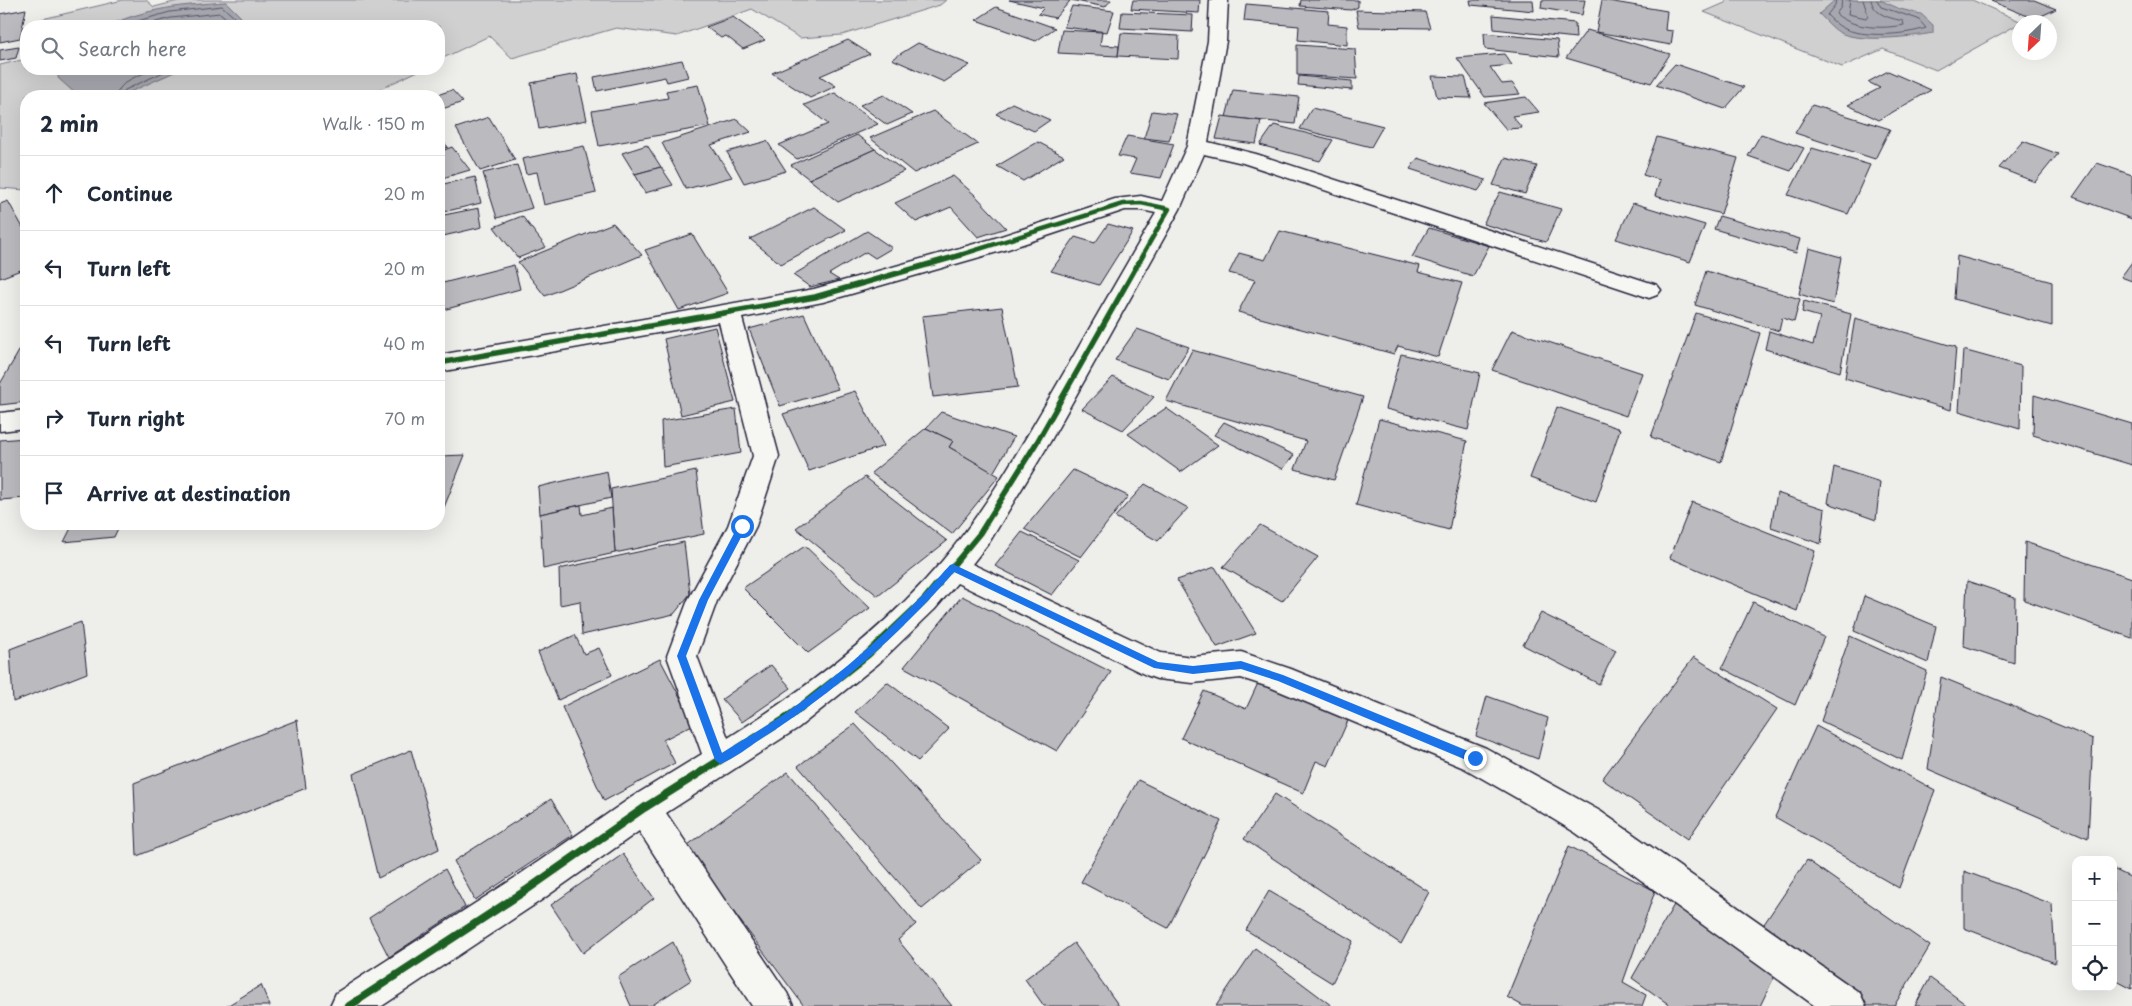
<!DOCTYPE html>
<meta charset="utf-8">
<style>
body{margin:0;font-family:"Playpen Sans",sans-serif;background:#f2f2f3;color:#1f2937}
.controls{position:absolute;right:15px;bottom:15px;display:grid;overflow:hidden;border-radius:10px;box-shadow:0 5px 20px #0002}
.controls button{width:45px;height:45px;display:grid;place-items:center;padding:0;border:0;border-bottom:1px solid #e0e1e3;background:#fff;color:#1f2937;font:25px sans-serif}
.compass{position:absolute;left:2012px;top:15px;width:45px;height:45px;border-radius:50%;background:#fff;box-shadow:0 5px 20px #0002;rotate:205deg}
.stop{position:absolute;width:15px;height:15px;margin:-11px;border:4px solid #1a73e8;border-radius:50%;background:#fff}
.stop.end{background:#1a73e8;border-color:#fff;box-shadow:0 1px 5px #0008}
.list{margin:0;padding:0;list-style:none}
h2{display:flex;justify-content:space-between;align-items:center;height:65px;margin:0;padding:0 20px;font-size:21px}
h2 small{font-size:16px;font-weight:400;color:#747a83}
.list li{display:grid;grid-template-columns:32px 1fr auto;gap:15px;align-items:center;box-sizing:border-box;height:75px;padding:0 20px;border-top:1px solid #e0e1e3}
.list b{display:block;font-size:19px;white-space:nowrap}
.list em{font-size:16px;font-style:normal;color:#747a83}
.icon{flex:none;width:28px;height:28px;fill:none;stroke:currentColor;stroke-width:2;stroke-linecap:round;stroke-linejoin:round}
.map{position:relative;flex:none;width:2132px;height:1006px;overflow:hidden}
.search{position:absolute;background:#fff;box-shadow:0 5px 20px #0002;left:20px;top:20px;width:425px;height:55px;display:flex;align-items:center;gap:12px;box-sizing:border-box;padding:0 18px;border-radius:20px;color:#747a83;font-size:19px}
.panel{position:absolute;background:#fff;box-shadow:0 5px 20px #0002;left:20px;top:90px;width:425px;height:440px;border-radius:20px}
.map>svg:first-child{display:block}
</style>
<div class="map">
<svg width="2132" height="1006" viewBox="0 0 2132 1006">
<rect width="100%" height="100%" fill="#eeeeeb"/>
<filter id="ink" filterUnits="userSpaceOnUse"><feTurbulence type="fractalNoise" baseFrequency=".02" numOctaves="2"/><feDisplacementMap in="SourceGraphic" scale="10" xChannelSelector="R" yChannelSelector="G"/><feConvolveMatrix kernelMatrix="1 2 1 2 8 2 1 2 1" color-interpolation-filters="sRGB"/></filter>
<g filter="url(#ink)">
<g fill="#d0d0d1" stroke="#797986">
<polygon points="123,0 146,0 154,7 182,0 946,0 940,5 842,35 800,38 752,9 677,36 616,28 512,58 489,36 439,60 439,26 37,26 38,20"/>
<polygon points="1724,0 1972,0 2022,22 1936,70 1883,49 1842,67 1704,12 1727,2"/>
<polygon points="26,59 26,69 422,69 376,91 385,96 26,96 26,190 0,188 0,65"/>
</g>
<g fill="#a7a7af" stroke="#727281">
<path d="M1835,0H1880L1900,9L1921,14L1933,25V33C1911,37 1864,42 1843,34C1834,31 1826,20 1819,14Z"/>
<path d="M226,2L241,17L235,26H108C145,8 185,5 226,2Z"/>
<polygon points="59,69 181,69 121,96 78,96 58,78"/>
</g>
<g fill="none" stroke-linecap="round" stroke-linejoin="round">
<g stroke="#575769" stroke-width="1">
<path d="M1836,0L1835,5L1827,15C1832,20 1837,25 1843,28C1863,38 1905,35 1926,28L1918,19L1881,7L1877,0"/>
<path d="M1842,0L1841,7L1836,14C1854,29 1882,29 1904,25L1903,21C1890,18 1874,15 1871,0"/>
<polyline points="1850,0 1848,14 1866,18 1868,15 1863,0"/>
<polyline points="120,26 170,12 222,6 234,17 231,26"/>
<polyline points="141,26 171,18 220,13 226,18 225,26"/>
<polyline points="169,26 215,21 217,26"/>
<path d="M116,96C121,79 141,75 155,69"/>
<polyline points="122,96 125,90 170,69"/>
</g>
</g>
<g fill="#bbbbbf" stroke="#22223b">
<polygon points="1009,0 1064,0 1070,1 1055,18 1038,14 1044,8"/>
<polygon points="1071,0 1111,0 1105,7"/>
<polygon points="1133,0 1200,0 1199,13 1131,9"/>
<polygon points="1301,0 1358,0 1358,7 1351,10 1300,6"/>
<polygon points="1470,0 1533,0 1534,11 1471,5"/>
<polygon points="1542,0 1585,0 1582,15 1541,8"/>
<polygon points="1602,0 1667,11 1665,30 1673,31 1671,45 1596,32"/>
<polygon points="1993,0 2034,0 2056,9 2035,19 1991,1"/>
<polygon points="1246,4 1329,11 1328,24 1347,26 1347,45 1298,40 1299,26 1244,21"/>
<polygon points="1072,6 1114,11 1107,32 1064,27"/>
<polygon points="996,7 1055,28 1036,41 976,20"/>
<polygon points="26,9 20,38 0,42 0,14"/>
<polygon points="1356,10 1425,12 1430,28 1359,27"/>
<polygon points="1122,12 1193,15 1192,32 1120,28"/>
<polygon points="1493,15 1575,23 1576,38 1494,29"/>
<polygon points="733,17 765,40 743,49 726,36 721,38 706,27"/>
<polygon points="1062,30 1102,32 1100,45 1119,46 1118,56 1058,53"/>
<polygon points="1587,30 1670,54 1651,83 1566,58"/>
<polygon points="1121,33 1179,36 1178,59 1118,56"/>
<polygon points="1484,33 1557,40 1559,57 1485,49"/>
<polygon points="848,40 870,54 820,76 836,86 810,98 772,73"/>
<polygon points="918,43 970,65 944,82 892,59"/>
<polygon points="1297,45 1355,49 1357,79 1297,75"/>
<polygon points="19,47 16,58 0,61 0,50"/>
<polygon points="1504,54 1512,65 1490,67 1502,84 1512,83 1520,94 1485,97 1457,58"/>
<polygon points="682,60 688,77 667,82 665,77 597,91 594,77"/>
<polygon points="1675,64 1744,87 1725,109 1656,85"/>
<polygon points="1888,71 1931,90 1879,120 1848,105 1880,88 1868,82"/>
<polygon points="577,74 587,120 539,129 531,83"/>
<polygon points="1299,76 1352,81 1352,90 1298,85"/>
<polygon points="1432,76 1465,77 1471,98 1437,97"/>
<polygon points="698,85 710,126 599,146 592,111 668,98 666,91"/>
<polygon points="452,90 463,102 439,110 439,96 434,96"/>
<polygon points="1233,90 1299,97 1295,124 1226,117"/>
<polygon points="835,93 878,124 797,159 779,145 828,124 804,105"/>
<polygon points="884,95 912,114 887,125 860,105"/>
<polygon points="1526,97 1539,112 1512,116 1522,128 1506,129 1484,103"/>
<polygon points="1012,103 1050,120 1034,131 996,114"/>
<polygon points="1812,105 1890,129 1875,159 1795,133"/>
<polygon points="1312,108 1383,126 1371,147 1300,129"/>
<polygon points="933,111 978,144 914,173 870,138"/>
<polygon points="1152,111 1177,114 1169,141 1144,138"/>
<polygon points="1222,116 1261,121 1256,144 1216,139"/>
<polygon points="489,117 515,160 480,171 456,128"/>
<polygon points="737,119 751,132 711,145 732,177 686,189 662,143"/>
<polygon points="1274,125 1333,140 1320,161 1260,145"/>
<polygon points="1761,134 1804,148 1791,171 1748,156"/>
<polygon points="857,135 875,149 809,179 791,165"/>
<polygon points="1127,136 1174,144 1161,178 1130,173 1136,159 1118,156"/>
<polygon points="439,137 448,147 439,150"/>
<polygon points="1657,137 1738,158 1721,214 1655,196 1660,180 1643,175"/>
<polygon points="767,141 786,171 744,183 727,152"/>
<polygon points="2023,141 2058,154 2035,182 1999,168"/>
<polygon points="1038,142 1064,156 1023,181 997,166"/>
<polygon points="647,145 661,167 635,174 622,153"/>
<polygon points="584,146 596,193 544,205 537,172 526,174 522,159"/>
<polygon points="452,147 470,170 439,179 439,152"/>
<polygon points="1812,148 1870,165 1848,214 1788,195"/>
<polygon points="875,149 904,171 838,202 809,179"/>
<polygon points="1418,158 1486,180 1478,191 1410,169"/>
<polygon points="1505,158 1537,166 1525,194 1493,185"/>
<polygon points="2097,163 2132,175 2132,219 2073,197"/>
<polygon points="517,165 532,208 497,218 483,173"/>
<polygon points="661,167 673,185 645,193 635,174"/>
<polygon points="953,176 975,195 1006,228 978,237 951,207 916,222 895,203"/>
<polygon points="475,177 481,203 439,213 439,185"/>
<polygon points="1500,192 1561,209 1546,242 1483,224"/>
<polygon points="8,201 26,233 26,268 0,278 0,204"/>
<polygon points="1633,203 1705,225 1690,262 1616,239"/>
<polygon points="814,207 846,230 781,264 750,239"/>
<polygon points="479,208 482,227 439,237 439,216"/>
<polygon points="522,216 546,247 518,258 494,227"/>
<polygon points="1719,216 1800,239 1796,253 1714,229"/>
<polygon points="613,223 642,255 545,296 518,262"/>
<polygon points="1108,224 1133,231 1099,285 1051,271 1075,237 1095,243"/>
<polygon points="1429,228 1489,246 1473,276 1412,257"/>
<polygon points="867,231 892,248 875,258 866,252 829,274 839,280 810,287 793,275"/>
<polygon points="1280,231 1420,266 1418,272 1462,283 1438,357 1398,346 1394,354 1238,312 1255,280 1229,273 1239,253 1265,260"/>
<polygon points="692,234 728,293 679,310 645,250"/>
<polygon points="1809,248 1841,257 1833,304 1799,294"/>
<polygon points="1957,256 2052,282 2052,326 1954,299"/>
<polygon points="2132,262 2132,281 2121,277"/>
<polygon points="514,265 520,289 443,310 439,284"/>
<polygon points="1706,271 1800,299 1794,322 1782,318 1779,331 1695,305"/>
<polygon points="1804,301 1851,314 1840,372 1765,349 1769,331 1813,345 1820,317 1802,312"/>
<polygon points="1002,307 1018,387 933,397 922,316"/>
<polygon points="1696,313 1760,333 1721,462 1651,437"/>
<polygon points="804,314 838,389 780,406 749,329"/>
<polygon points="1855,318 1956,347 1951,410 1845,378"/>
<polygon points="715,327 735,402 681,415 664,339"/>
<polygon points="1137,329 1189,347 1169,379 1115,360"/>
<polygon points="1512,330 1642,373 1626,416 1492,370"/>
<polygon points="26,339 26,402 0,405 0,384"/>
<polygon points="1192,350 1363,397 1334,480 1295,469 1306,441 1166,401"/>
<polygon points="1963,350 2021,366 2020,429 1959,411"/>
<polygon points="1401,354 1480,373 1468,430 1386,409"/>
<polygon points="1113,377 1154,397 1123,430 1082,409"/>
<polygon points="855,391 884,446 809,471 783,414"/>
<polygon points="2034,395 2132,424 2132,465 2033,435"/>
<polygon points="1557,407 1620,429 1596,502 1530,478"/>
<polygon points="1166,408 1218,445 1181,472 1128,434"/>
<polygon points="736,409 741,453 663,467 661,421"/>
<polygon points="941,412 1014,437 993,473 949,447 953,441 926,428"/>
<polygon points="1379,419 1467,441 1449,530 1356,505"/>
<polygon points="1224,422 1294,455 1283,469 1214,435"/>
<polygon points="926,428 953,441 949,447 999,476 952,534 871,473"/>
<polygon points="26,438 26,498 0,500 0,440"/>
<polygon points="465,455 439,520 439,456"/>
<polygon points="1834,467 1880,482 1876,520 1828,503"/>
<polygon points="1073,470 1128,496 1081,557 1024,529"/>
<polygon points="607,471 611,498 540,514 538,487"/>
<polygon points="696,471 704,534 615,553 611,489"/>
<polygon points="865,477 947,541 878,596 796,528"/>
<polygon points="1145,484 1188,508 1158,541 1115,517"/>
<polygon points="1777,493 1825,509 1821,544 1771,527"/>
<polygon points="1692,502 1815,551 1797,611 1670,558"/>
<polygon points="581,505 582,515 612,508 615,553 543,569 540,514"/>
<polygon points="73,524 120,524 114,537 64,542"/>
<polygon points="1260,525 1318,557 1282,601 1223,567"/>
<polygon points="1022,532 1079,560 1052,595 995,566"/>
<polygon points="684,542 690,594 674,614 582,635 580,601 560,605 559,569"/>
<polygon points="2025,542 2132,578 2132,638 2024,600"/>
<polygon points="805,546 870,608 808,653 743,588"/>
<polygon points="1215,567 1256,633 1217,647 1177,580"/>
<polygon points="1967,581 2015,597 2014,663 1964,646"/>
<polygon points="962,596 1111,672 1057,751 904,667"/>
<polygon points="1864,596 1936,626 1928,663 1854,631"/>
<polygon points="1753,602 1824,637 1795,705 1722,668"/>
<polygon points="1541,613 1616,650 1599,684 1523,645"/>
<polygon points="81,622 87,673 13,702 10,649"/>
<polygon points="575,635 584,654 599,648 612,675 558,700 538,652"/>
<polygon points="1850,636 1927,671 1902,760 1821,721"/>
<polygon points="1694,657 1777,709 1688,839 1602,779"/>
<polygon points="660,659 694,724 663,740 675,763 604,801 562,707"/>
<polygon points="771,665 791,688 742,722 722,699"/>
<polygon points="1941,677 2093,739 2088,838 1928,769"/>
<polygon points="1259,681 1349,718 1328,766 1316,761 1303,793 1181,738 1204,691 1246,709"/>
<polygon points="887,682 949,729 918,761 855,712"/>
<polygon points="1487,696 1548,718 1538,759 1476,736"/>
<polygon points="297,720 306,788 137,856 134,783"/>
<polygon points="855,724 981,860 922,909 798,766"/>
<polygon points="1816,726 1935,790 1899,888 1775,817"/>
<polygon points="411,750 439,849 378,878 353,774"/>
<polygon points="788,772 916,924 898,940 952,1006 804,1006 685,847"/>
<polygon points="1138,780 1221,821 1168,928 1081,882"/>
<polygon points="1275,794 1429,892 1401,944 1244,839"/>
<polygon points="551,799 573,835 475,900 454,861"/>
<polygon points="1569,846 1655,891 1623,982 1646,995 1642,1006 1523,1006 1507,997"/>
<polygon points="623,854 654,898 583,953 551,905"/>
<polygon points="1807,860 1930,946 1894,1006 1868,1006 1762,927"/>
<polygon points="445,869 465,907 389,957 369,918"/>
<polygon points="2113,869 2132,878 2132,989 2113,979"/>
<polygon points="1964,871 2052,904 2055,963 1964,928"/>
<polygon points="1269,891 1353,941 1332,983 1246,930"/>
<polygon points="1675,903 1777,971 1760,1006 1671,1006 1632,978"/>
<polygon points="673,942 691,980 651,1006 631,1006 618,977"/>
<polygon points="1074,943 1119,1006 1044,1006 1025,979"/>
<polygon points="1255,948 1332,1006 1216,1006"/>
<polygon points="1930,978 1968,1006 1915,1006"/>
<polygon points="261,985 270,1006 227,1006"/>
</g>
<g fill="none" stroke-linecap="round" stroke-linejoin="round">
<defs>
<g id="minor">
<path d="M1210,0H1228L1226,41L1208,142L1256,154L1657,285L1661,290L1657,295L1649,298L1641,295L1243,163L1204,154L1180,209L1050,442L990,541L972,564L1161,653L1193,657L1241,652L1291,669L1486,748L1600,811L1860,993L1866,1006H1815L1576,833L1548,816L1464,768L1272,688L1241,678L1193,683L1157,679L1146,675L957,583L935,609L879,663L798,728L666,813L787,993L793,1006H752L639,831L540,901L382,1006H330L336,993L516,877L632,797L702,754L667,656L688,600L728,526L753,456L719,322L439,372V355L814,289L992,239L1115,199L1141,196L1162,201L1187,146L1208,41ZM1125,210H1141L1156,213C1122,272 1088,331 1054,390C1020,448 986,509 943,560C883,631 806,689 728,738L697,656L717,601L756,526L779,456L742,318L823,302L1008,249Z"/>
<polygon points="26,410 26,428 0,431 0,413"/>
</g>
</defs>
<use href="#minor" stroke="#22223b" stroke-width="3"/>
<use href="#minor" fill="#f6f6f2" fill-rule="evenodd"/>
<defs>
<polyline id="cycleway-far2" points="957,256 1123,204 1141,203 1169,209 1142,256"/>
<g id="cycleway-far1">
<polyline points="439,363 815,297 961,255"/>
<polyline points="937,585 980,533 1037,442 1143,255"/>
</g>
<polyline id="cycleway" points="349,1006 528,889 644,808 787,718 868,654 925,600 938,584"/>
</defs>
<use href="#cycleway-far2" stroke="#f6f6f2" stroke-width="7"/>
<use href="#cycleway-far1" stroke="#f6f6f2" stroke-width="9"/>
<use href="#cycleway" stroke="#f6f6f2" stroke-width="11"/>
<use href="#cycleway-far2" stroke="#1b5e20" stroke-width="4.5"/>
<use href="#cycleway-far1" stroke="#1b5e20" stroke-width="5.5"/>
<use href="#cycleway" stroke="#1b5e20" stroke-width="8"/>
</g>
</g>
<path fill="#1a73e8" d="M742,523L747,526L708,600L686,656L722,753C742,740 764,728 783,715C845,672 901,621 950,565L953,564L1158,662L1193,666L1241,661L1283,675L1478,755L1480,758L1475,763L1471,762L1278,681L1241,669L1193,674L1154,668L954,572C898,636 834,693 762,738C749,747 735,758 720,764L715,760L677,656L699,600L739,524Z"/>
</svg>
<div class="controls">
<button>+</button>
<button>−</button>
<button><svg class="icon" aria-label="locate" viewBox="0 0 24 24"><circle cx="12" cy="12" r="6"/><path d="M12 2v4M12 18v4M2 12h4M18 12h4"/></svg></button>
</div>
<svg class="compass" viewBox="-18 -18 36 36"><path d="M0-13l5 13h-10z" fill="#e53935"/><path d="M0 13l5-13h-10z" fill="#747a83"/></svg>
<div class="stop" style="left:742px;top:526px"></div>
<div class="stop end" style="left:1475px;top:758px"></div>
<div class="search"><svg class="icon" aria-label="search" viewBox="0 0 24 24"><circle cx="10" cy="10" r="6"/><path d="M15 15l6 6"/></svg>Search here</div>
<section class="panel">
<h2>2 min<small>Walk · 150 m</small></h2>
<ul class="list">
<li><svg class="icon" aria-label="ahead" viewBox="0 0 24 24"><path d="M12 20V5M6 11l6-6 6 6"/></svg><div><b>Continue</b></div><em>20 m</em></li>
<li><svg class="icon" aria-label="left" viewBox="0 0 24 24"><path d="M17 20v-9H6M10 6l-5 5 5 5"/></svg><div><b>Turn left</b></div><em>20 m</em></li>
<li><svg class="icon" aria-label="left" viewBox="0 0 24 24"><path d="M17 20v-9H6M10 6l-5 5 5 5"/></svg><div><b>Turn left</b></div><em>40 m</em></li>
<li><svg class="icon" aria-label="right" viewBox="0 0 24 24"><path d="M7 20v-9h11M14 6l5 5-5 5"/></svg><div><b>Turn right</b></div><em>70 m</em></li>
<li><svg class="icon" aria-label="arrive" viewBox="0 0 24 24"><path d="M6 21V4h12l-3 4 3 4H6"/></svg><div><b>Arrive at destination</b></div></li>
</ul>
</section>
</div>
